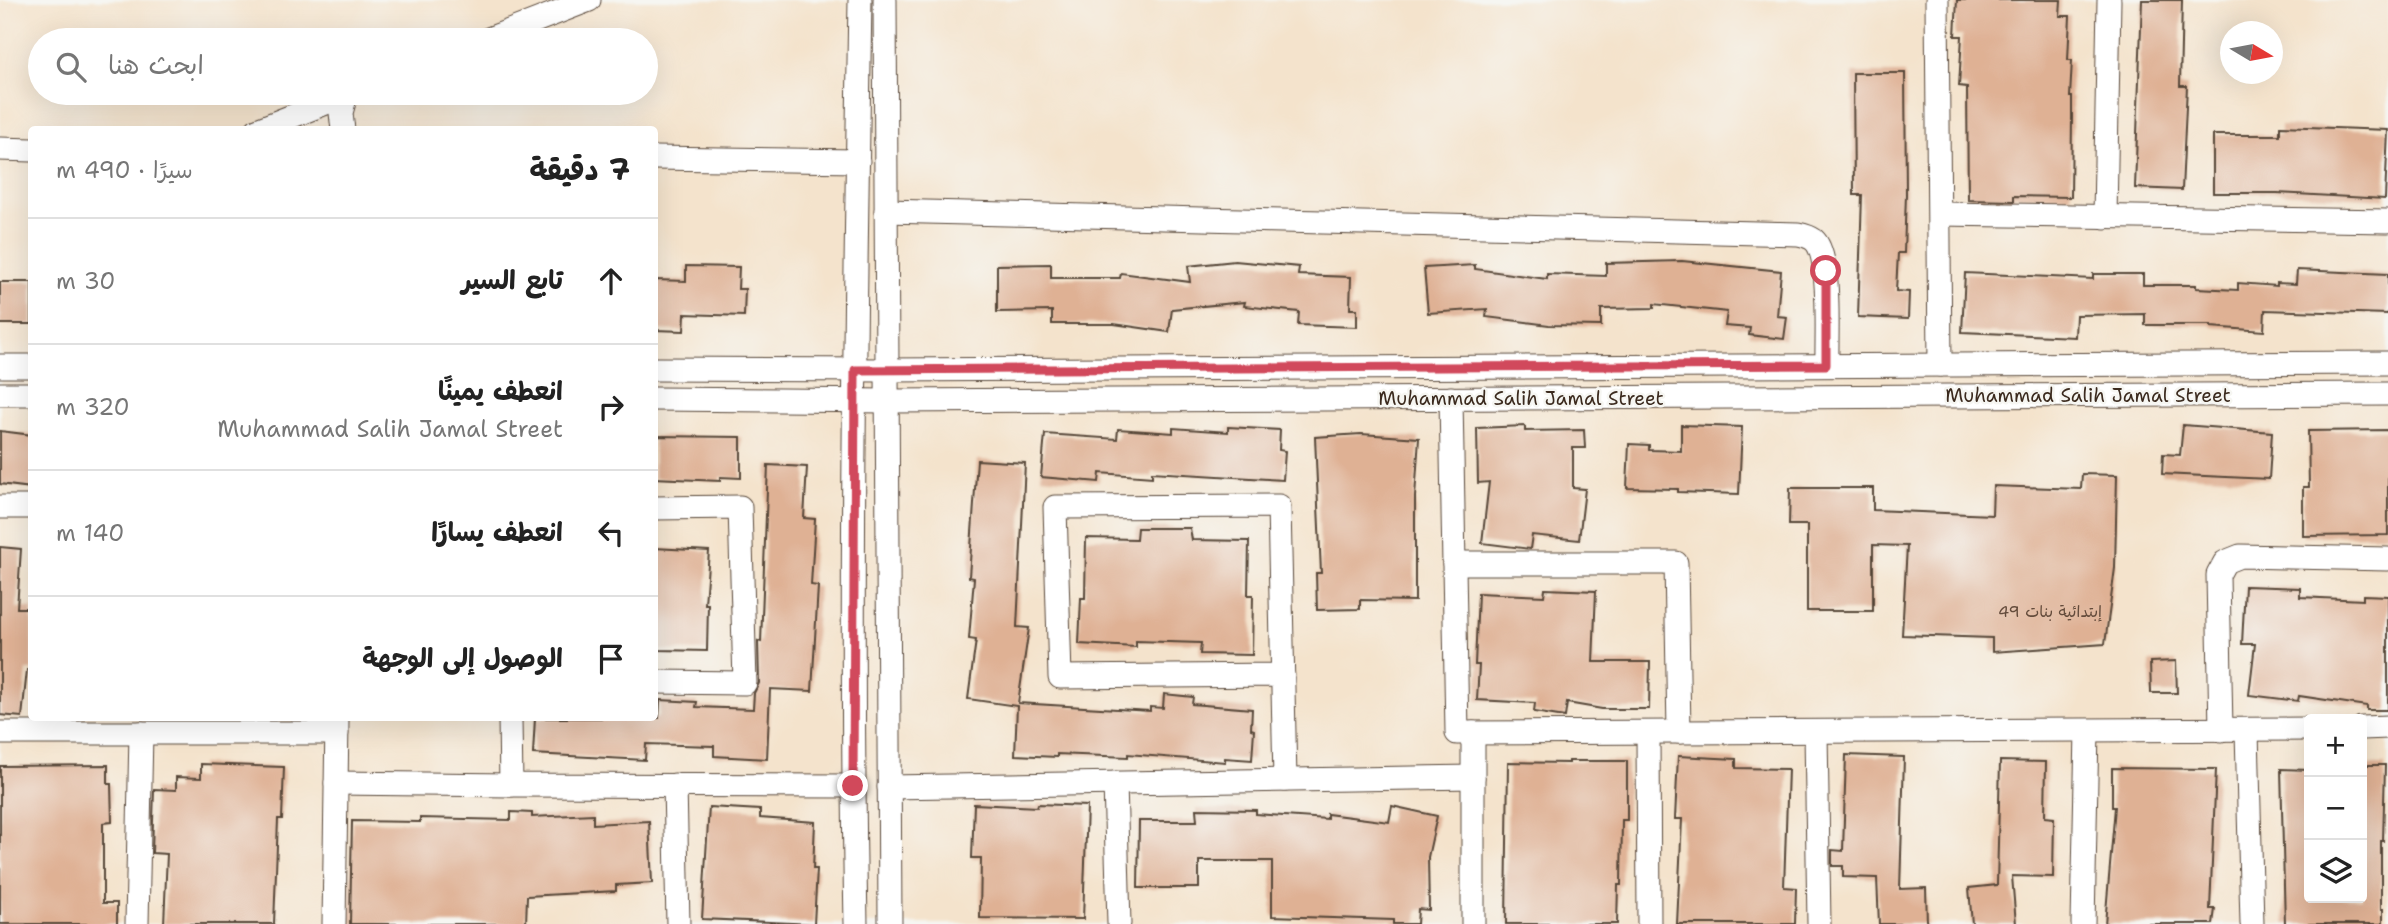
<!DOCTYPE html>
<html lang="ar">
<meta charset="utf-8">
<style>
body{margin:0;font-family:"Shantell Sans","Playpen Sans Arabic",sans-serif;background:#f2f2f2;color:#222;direction:rtl}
.controls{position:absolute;right:21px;bottom:21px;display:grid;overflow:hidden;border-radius:7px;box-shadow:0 7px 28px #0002}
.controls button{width:63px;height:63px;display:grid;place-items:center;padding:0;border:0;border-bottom:2px solid #e0e0e0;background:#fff;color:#222;font:35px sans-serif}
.compass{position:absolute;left:2220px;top:21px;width:63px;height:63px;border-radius:50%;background:#fff;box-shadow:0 7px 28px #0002;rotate:100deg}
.stop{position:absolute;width:21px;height:21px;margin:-16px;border:5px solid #d1495b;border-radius:50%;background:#fff}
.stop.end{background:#d1495b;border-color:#fff;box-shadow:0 2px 7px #0008}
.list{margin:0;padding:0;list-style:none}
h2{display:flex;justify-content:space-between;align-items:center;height:91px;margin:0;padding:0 28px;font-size:30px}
h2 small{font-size:23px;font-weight:400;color:#767676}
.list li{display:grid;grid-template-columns:46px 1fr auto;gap:21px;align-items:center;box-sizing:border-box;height:126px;padding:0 28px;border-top:2px solid #e0e0e0}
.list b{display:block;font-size:26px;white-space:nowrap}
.list p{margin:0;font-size:23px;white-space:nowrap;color:#767676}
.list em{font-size:23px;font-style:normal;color:#767676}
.icon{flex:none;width:38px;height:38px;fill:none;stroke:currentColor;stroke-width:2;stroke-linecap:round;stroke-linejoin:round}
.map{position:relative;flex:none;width:2388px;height:924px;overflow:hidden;direction:ltr}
.search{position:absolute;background:#fff;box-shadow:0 7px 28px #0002;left:28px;top:28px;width:630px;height:77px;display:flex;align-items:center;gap:18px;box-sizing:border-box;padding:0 24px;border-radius:38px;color:#767676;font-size:26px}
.panel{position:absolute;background:#fff;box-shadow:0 7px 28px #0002;left:28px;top:126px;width:630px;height:595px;border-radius:7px;direction:rtl}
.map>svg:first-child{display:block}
</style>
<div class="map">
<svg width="2388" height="924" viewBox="0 0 2388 924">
<rect width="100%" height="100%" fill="#f6f6f2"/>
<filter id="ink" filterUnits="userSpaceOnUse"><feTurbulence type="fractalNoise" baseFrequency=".0143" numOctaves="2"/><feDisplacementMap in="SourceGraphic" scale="14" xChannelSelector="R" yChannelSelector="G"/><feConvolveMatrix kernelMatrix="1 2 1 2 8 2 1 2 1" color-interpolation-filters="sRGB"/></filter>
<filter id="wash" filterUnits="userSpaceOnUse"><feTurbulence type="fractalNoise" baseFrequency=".00686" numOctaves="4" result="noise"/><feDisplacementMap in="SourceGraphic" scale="28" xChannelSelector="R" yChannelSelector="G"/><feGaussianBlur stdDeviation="1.57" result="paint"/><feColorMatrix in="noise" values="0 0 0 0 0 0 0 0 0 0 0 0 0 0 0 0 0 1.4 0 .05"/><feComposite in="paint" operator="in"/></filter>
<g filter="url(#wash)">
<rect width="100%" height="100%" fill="#f4e3cc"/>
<g id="blocks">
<g fill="#dfb194">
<polygon points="1957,0 2061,0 2060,16 2070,16 2068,60 2072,60 2070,97 2072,97 2072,117 2071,197 2014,196 2014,201 1968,200 1967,87 1959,86 1962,36 1955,36"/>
<polygon points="2142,0 2182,0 2180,86 2187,86 2182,190 2135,188"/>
<polygon points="1853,73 1905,73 1906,194 1904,253 1898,253 1896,291 1909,292 1908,319 1858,317 1862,195 1854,195"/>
<polygon points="2280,126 2388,130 2385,199 2277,193 2213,193 2213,135 2280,135"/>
<polygon points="1235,261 1299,267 1298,275 1351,277 1350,309 1357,309 1357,327 1298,325 1299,312 1244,306 1245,302 1172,309 1169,332 1114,324 1052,324 1052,311 997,312 997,265 1051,264 1051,278 1120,278 1121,273 1190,282 1188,266"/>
<polygon points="1682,261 1781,271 1777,316 1787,317 1784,339 1749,335 1750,328 1725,326 1727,312 1654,304 1654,308 1601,309 1601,326 1549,325 1486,317 1487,309 1428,313 1424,268 1475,265 1475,269 1547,279 1547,274 1606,276 1606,263"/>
<polygon points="686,266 739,267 738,289 745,289 744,316 685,314 684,331 654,330 654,280 686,281"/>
<polygon points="2297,270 2388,274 2388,314 2265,310 2264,331 2211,327 2211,325 2145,325 2145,314 2076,315 2075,337 1962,332 1965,273 2093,279 2093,274 2143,274 2143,285 2196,285 2196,288 2238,290 2238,283 2277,286 2277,283 2296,284"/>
<rect x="0" y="282" width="32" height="42"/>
<polygon points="1681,425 1742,427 1739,494 1678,492 1678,489 1627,488 1629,444 1649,445 1649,450 1681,451"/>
<polygon points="2183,425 2272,432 2269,479 2162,474 2163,454 2180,455"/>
<polygon points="1525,426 1525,431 1584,430 1585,448 1573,448 1573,488 1585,489 1579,540 1532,535 1530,549 1482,543 1489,482 1478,483 1477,428"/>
<polygon points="1228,427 1280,430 1279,450 1285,451 1283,480 1152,472 1152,477 1100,473 1099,482 1041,477 1045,434 1117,439 1118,429 1173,433 1173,428 1228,432"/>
<polygon points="2388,430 2388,535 2303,536 2303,487 2309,487 2308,431"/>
<polygon points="0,431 32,435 32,488 0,484"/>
<polygon points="1361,434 1419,438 1415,497 1415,601 1360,600 1360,609 1317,610 1316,573 1321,573 1315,437"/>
<polygon points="654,436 741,437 741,478 720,477 720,481 654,478"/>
<polygon points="977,460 1025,463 1017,627 1029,628 1018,703 1150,711 1150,707 1163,708 1164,694 1193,697 1192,704 1252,709 1251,729 1254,730 1252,760 1225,758 1225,762 1128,754 1128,757 1057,754 1057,757 1015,755 1017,706 968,699 976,640 969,639 974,578 969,577"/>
<polygon points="768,465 807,467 804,518 815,519 811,585 818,586 812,691 770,689 767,759 714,756 714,746 646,744 645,760 533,754 535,718 659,718 660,700 697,702 696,707 753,709 754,693 759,683 758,641 761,642"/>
<polygon points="2082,474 2117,475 2115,568 2105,644 1992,652 1992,638 1902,635 1907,546 1873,545 1873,611 1807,611 1807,525 1789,525 1790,488 1873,488 1873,510 1992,515 1993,486 2081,489"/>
<polygon points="1137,528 1190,528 1192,540 1249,541 1248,595 1253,595 1252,655 1200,654 1201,643 1136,641 1136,647 1079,644 1081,598 1085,598 1086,538 1136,539"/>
<polygon points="0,547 21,549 17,608 32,608 32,670 27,670 22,717 0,715"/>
<polygon points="654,548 709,551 705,604 708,604 707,651 658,650 658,646 654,646"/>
<polygon points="2245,586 2300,588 2300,597 2363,600 2363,595 2388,596 2388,710 2367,710 2367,706 2299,696 2298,701 2249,695 2255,644 2242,644"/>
<polygon points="1545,589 1596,591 1593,662 1650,662 1649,709 1602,709 1567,703 1565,717 1534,712 1535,703 1477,700 1479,665 1475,665 1478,593 1544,596"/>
<polygon points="2176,661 2177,693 2151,693 2150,662"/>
<polygon points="1846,755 1904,757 1900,889 1926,888 1927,924 1879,924 1877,878 1843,877 1843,866 1832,866 1832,850 1843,851"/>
<polygon points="1678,756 1736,759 1736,768 1788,769 1784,887 1796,888 1795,924 1677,924 1682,819 1675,819"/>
<polygon points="1569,761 1627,761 1627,820 1622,820 1621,885 1618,885 1617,924 1506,924 1508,762 1569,763"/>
<polygon points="2000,761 2046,762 2045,817 2054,818 2053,877 2012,876 2016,924 1972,924 1969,888 1997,885"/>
<polygon points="201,764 284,767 282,819 278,819 274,924 164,924 167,854 152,853 154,789 176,790 176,777 201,778"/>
<polygon points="108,765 108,784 111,784 112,822 103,823 103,903 117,903 117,924 0,924 0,766"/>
<polygon points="2365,765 2385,765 2383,841 2381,841 2381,909 2383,909 2383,924 2285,924 2281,769 2309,770 2309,898 2362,898 2362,770 2365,770"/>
<polygon points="2112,768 2216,769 2210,909 2215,909 2213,924 2105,924 2115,807 2112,807"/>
<polygon points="974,804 1037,807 1038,804 1087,806 1083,919 980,918 981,858 972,858"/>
<polygon points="1392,806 1437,816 1428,857 1429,910 1418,909 1417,924 1393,924 1393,920 1272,916 1272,861 1199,861 1199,888 1138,888 1139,821 1197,821 1196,809 1256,810 1256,814 1327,819 1327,814 1389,822"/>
<polygon points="709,807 760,810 760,818 815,822 813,869 817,869 814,924 702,919"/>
<polygon points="511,812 532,813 532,817 593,814 593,824 649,821 652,883 616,885 616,891 527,896 526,924 350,924 352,821 420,822 420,818 511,820"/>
</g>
</g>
</g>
<g filter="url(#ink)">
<use href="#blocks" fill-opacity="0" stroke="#574638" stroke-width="2"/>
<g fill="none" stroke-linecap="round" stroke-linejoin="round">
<defs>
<g id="minor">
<polyline points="885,0 890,924"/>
<polyline points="1937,0 1940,365"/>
<polyline points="486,40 589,0"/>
<polyline points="257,130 351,93"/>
<polyline points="343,130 341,113 346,95"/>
<polyline points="0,149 32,150"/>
<polyline points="654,158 858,161"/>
<path d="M886,211L1798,234C1803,235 1810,237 1814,240C1832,256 1826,340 1827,365"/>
<polyline points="1940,214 2388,221"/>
<polyline points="2105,217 2109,0"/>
<polyline points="0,366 32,366"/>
<polyline points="654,369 887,370 2388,363"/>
<polyline points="0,394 32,394"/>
<polyline points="1451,398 1457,733 2309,729"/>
<polyline points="654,399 888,401 2388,394"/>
<polyline points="0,507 32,507"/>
<polyline points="654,508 740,507 745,683 654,682"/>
<polyline points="1454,563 1676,563 1679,732"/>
<polyline points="1283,675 1060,677 1055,507 1279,506 1285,780"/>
<polyline points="510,718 511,785 853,786"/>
<polyline points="2362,728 2388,727"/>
<polyline points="2221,730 2218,575 2225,562 2240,556 2388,559"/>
<polyline points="2247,731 2252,924"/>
<polyline points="1816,732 1819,924"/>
<polyline points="0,733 337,733"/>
<polyline points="1648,733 1649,924"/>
<polyline points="336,783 511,785"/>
<polyline points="1115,783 1119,924"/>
<polyline points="675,785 678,924"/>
<polyline points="889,787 1473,777"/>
<polyline points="137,924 141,733"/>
<polyline points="334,924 337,721"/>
<path d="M856,924C850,616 855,308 860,0"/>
<polyline points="1473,924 1473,733"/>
<polyline points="2083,924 2087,731"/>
</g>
</defs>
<use href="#minor" stroke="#574638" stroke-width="25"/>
<use href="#minor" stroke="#fff" stroke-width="23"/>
</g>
</g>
<g fill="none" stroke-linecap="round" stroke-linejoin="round" filter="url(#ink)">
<polyline stroke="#d1495b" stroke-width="9" points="853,786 855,370 1826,365 1826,271"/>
</g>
<g text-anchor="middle" stroke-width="5" stroke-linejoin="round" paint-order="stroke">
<g font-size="16" fill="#644c3c">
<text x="2050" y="617">49 إبتدائية بنات</text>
</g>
<g font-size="19" fill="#3b2a1e" stroke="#f6f6f2">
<text x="2088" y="402">Muhammad Salih Jamal Street</text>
<text x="1521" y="405">Muhammad Salih Jamal Street</text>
</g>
</g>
</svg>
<div class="controls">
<button>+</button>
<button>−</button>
<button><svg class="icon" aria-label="layers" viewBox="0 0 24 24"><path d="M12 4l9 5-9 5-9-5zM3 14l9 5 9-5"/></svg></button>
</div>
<svg class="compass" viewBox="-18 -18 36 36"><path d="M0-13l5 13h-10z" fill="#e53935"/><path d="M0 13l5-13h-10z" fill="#767676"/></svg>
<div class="stop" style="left:1826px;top:271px"></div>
<div class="stop end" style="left:853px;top:786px"></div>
<div class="search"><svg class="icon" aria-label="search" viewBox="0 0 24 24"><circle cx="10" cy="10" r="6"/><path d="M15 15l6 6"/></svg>ابحث هنا</div>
<section class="panel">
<h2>7 دقيقة<small>سيرًا · 490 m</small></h2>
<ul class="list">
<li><svg class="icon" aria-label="ahead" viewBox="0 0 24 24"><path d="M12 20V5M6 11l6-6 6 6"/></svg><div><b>تابع السير</b></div><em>30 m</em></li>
<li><svg class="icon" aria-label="right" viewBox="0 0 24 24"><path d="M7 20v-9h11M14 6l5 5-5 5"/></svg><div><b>انعطف يمينًا</b><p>Muhammad Salih Jamal Street</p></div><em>320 m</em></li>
<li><svg class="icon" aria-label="left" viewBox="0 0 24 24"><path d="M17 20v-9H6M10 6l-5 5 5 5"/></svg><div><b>انعطف يسارًا</b></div><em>140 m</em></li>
<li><svg class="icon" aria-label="arrive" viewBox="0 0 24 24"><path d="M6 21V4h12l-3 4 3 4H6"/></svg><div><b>الوصول إلى الوجهة</b></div></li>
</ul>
</section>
</div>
